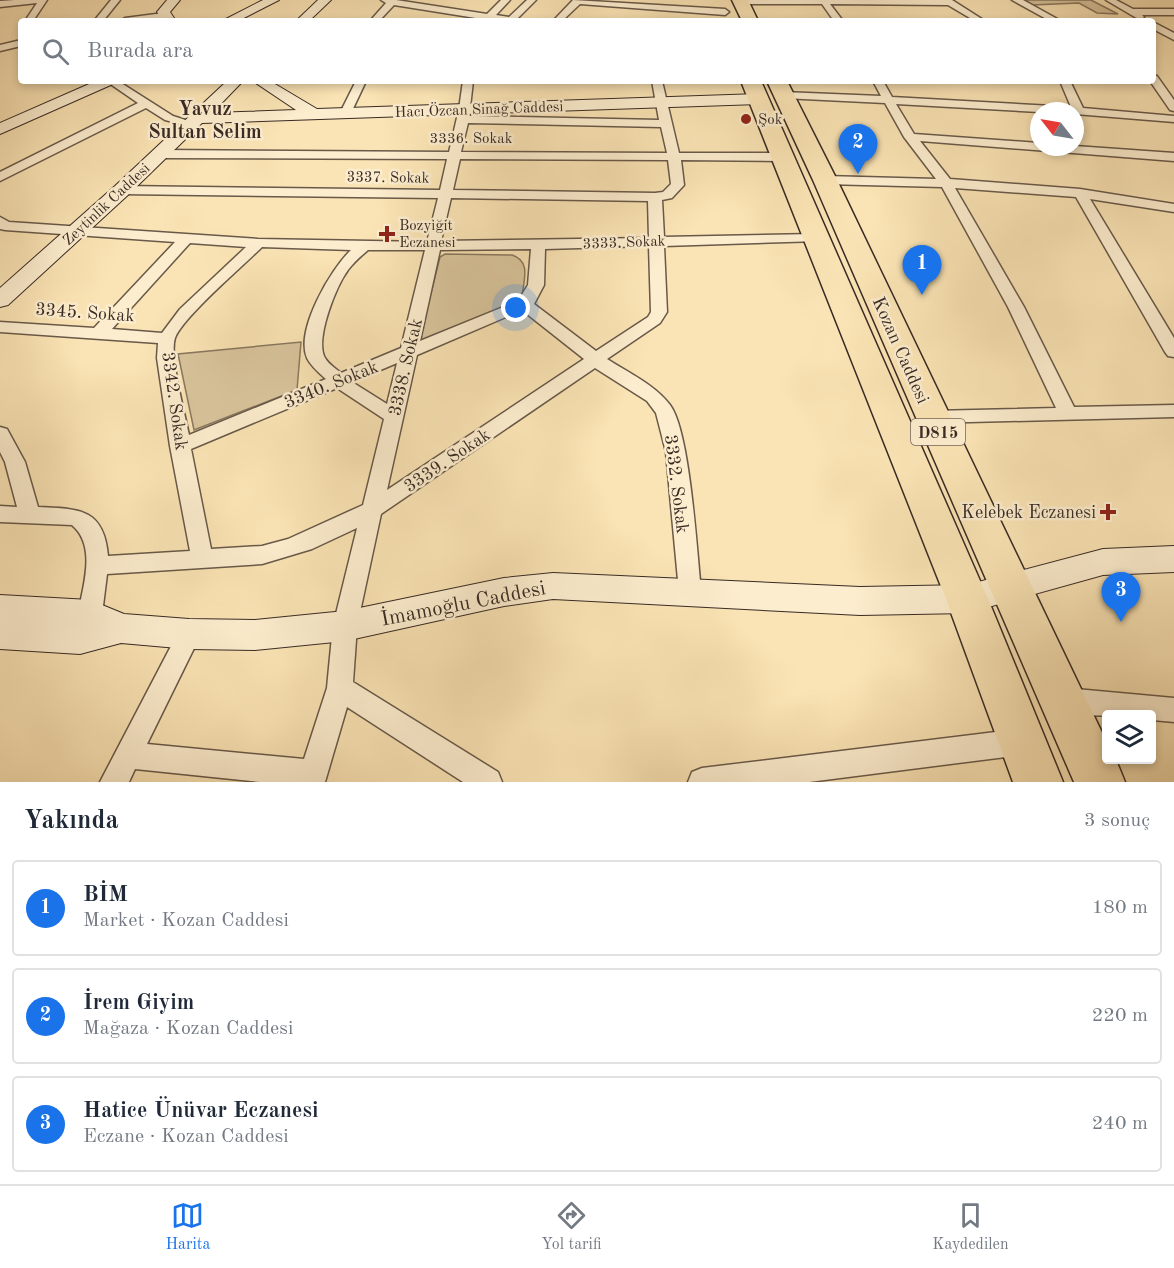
<!DOCTYPE html>
<html lang="tr">
<meta charset="utf-8">
<style>
body{margin:0;font-family:"Old Standard TT",serif;background:#f2f2f3;color:#1f2937}
.controls{position:absolute;right:18px;bottom:18px;display:grid;overflow:hidden;border-radius:6px;box-shadow:0 3px 9px #0003}
.controls button{width:54px;height:54px;display:grid;place-items:center;padding:0;border:0;border-bottom:2px solid #e0e1e3;background:#fff;color:#1f2937;font:30px sans-serif}
.compass{position:absolute;left:1030px;top:102px;width:54px;height:54px;border-radius:50%;background:#fff;box-shadow:0 3px 9px #0003;rotate:301deg}
.you{position:absolute;left:516px;top:308px;width:21px;height:21px;margin:-15px;border:4px solid #fff;border-radius:50%;background:#1a73e8;box-shadow:0 0 0 9px #1a73e833}
.badge{display:grid;place-items:center;width:39px;height:39px;border-radius:50%;background:#1a73e8;color:#fff;font-size:20px;font-weight:700}
.pin{position:absolute;translate:-50% -50px;filter:drop-shadow(0 2px 3px #0008)}
.pin::after{content:'';position:absolute;top:32px;width:21px;height:18px;background:inherit;clip-path:polygon(0 0,100% 0,50% 100%)}
.list{margin:0;padding:0;list-style:none}
h2{display:flex;justify-content:space-between;align-items:center;height:78px;margin:0;padding:0 24px;font-size:26px}
h2 small{font-size:20px;font-weight:400;color:#747a83}
.list li{display:grid;grid-template-columns:39px 1fr auto;gap:18px;align-items:center;box-sizing:border-box;height:96px;margin:0 12px 12px;padding:0 12px;border:2px solid #e0e1e3;border-radius:6px}
.list b{display:block;font-size:22px;white-space:nowrap}
.list p{margin:0;font-size:20px;white-space:nowrap;color:#747a83}
.list em{font-size:20px;font-style:normal;color:#747a83}
.icon{flex:none;width:33px;height:33px;fill:none;stroke:currentColor;stroke-width:2;stroke-linecap:round;stroke-linejoin:round}
.map{position:relative;flex:none;width:1174px;height:782px;overflow:hidden}
.search{position:absolute;background:#fff;box-shadow:0 3px 9px #0003;left:18px;right:18px;top:18px;height:66px;display:flex;align-items:center;gap:15px;box-sizing:border-box;padding:0 21px;border-radius:6px;color:#747a83;font-size:22px}
.sheet{height:402px;background:#fff}
nav{display:flex;justify-content:space-around;align-items:center;box-sizing:border-box;height:84px;border-top:2px solid #e0e1e3;background:#fff;font-size:16px;color:#747a83}
nav a{display:grid;justify-items:center;gap:3px}
nav .on{color:#1a73e8}
.map>svg:first-child{display:block}
</style>
<div class="map">
<svg width="1174" height="782" viewBox="0 0 1174 782">
<rect width="100%" height="100%" fill="#fae3b4"/>
<filter id="stains"><feTurbulence type="fractalNoise" baseFrequency=".00333" numOctaves="4"/><feColorMatrix values="0 0 0 0 .2 0 0 0 0 .09 0 0 0 0 .02 0 0 0 .5 -.17"/></filter>
<radialGradient id="worn" r=".72"><stop offset=".6" stop-color="#630" stop-opacity="0"/><stop offset="1" stop-color="#630" stop-opacity=".3"/></radialGradient>
<g fill="#d9c49c" stroke="#887860" stroke-width="1.5">
<polygon points="1021,0 1091,0 1118,14 1097,13 1079,3 1032,5"/>
<path d="M445,254L512,255C531,261 524,279 522,296L515,302L417,349L440,257Z"/>
<polygon points="301,342 297,390 194,430 178,354"/>
</g>
<g fill="none" stroke-linecap="round" stroke-linejoin="round">
<defs>
<g id="street">
<polygon points="15,0 47,0 33,21 25,21 37,3 0,7 0,1"/>
<polygon points="111,0 120,0 103,21 94,21"/>
<polygon points="381,0 396,0 487,14 501,0 510,0 496,15 509,17 527,0 536,0 518,18 523,21 481,21 482,19 394,5 379,21 370,21 386,3"/>
<polygon points="573,0 725,9 729,12 725,15 580,4 562,21 553,21"/>
<polygon points="736,0 952,0 985,21 975,21 948,5 830,4 843,21 834,21 822,4 740,4"/>
<polygon points="1012,0 1023,0 1061,21 1050,21"/>
<polygon points="1106,0 1116,0 1133,9 1174,9 1174,15 1142,15 1144,17 1140,20"/>
<polygon points="164,13 168,16 167,18 121,21 125,18"/>
<polygon points="1153,22 1174,33 1174,40 1153,29"/>
<polygon points="21,40 21,46 0,51 0,45"/>
<polygon points="1153,75 1157,76 1174,100 1174,111 1170,110 1150,81 1153,81"/>
<polygon points="106,81 118,81 173,116 198,124 192,127 165,120 146,108 0,181 0,172 138,103"/>
<polygon points="356,81 366,81 350,115 342,115 340,113"/>
<path d="M463,81H473L469,116L659,120L652,81H662L679,153H782L788,157L782,161L681,160L684,185L672,198L662,200L664,237L815,234L820,235L822,238L820,241L664,246L667,312L660,323L607,359C629,373 655,385 670,405C690,431 697,554 701,591L698,598L690,601L682,598L679,591L666,452L656,413L647,401L595,368L381,514L357,626L353,682L498,772L502,782H463L347,707L325,782H260L135,769L129,782H100L181,627L189,624L197,627L201,634L147,744L304,759L327,688L333,626L357,528L312,549L262,564L107,574L102,614L98,621L90,624L82,621L78,614C83,586 97,546 72,525L0,522V506L17,507L5,462L0,452V427L7,429L25,462L38,507C77,509 104,507 108,556L190,551L170,446L157,358L158,343L0,332V322L94,328L175,242L5,230L0,229V217L9,222L258,239L427,242L438,198L122,194L115,190L122,186L440,190L447,159L160,158L154,154L160,150L449,152L459,109ZM468,123L661,127L667,153L461,152ZM460,159L668,160L671,184L663,192L655,193L453,190ZM451,198L648,201L649,238L441,241ZM190,243L246,247L180,309L162,333L112,329ZM649,246L651,312L648,317L596,351L534,304L544,285L545,249ZM262,247L351,250C331,269 295,330 307,358C311,366 319,373 326,379L189,435C185,414 169,356 175,338C182,318 244,265 262,247ZM531,249L528,285L518,301L420,341L440,250ZM368,250H425L401,348L341,373C335,368 327,363 324,356C316,337 336,286 348,270C353,263 361,256 368,250ZM522,310L584,359L387,490L417,355ZM397,363L387,404L352,382ZM337,388L384,419L363,505L288,539L262,546L211,549L191,449Z"/>
<polygon points="873,81 883,81 892,97 1071,107 1060,81 1070,81 1083,108 1174,116 1174,122 1075,114 1075,111 1039,112 896,104 914,134 1039,143 1039,147 1075,146 1174,153 1174,161 920,141 950,179 1080,189 1174,204 1174,212 1090,199 1174,338 1174,357 1168,356 1165,352 1076,197 955,188 1024,307 1074,407 1174,405 1174,417 931,423 924,421 922,417 924,413 931,411 1056,408 1008,307 942,187 825,184 819,180 825,176 936,179 904,137 885,103 783,98 778,95 783,92 881,96"/>
<path d="M1065,688L1174,698V722L1152,720V714C1120,714 1086,720 1056,708L1052,700L1056,692Z"/>
<polygon points="1021,729 1030,733 1034,742 1030,751 1021,755 809,782 688,782 692,772 702,768"/>
</g>
<g id="secondary">
<polygon points="167,0 180,0 170,12 176,21 163,21 157,12"/>
<polygon points="263,0 279,0 238,21 222,21"/>
<polygon points="318,0 331,0 309,21 296,21"/>
<polygon points="96,81 115,81 113,84 0,134 0,123"/>
<polygon points="227,81 243,81 212,113 296,110 253,81 270,81 317,109 759,94 767,99 759,104 202,123 129,194 8,305 0,307 0,288 115,186"/>
<polygon points="1174,546 1174,572 1103,575 967,613 860,615 553,599 504,606 345,641 255,650 189,649 121,643 80,654 0,649 0,595 90,600 124,614 189,619 255,620 345,611 504,578 553,573 860,587 967,585 1103,549"/>
</g>
<g id="highway">
<polygon points="732,0 748,0 758,21 742,21"/>
<polygon points="741,81 761,81 988,599 1063,782 1013,782 946,599"/>
<polygon points="767,81 787,81 837,180 1106,741 1106,760 1116,760 1125,782 1074,782 813,180"/>
</g>
</defs>
<use href="#street" stroke="#685949" stroke-width="3"/>
<use href="#secondary" stroke="#382b25" stroke-width="2"/>
<use href="#highway" stroke="#382b25" stroke-width="3"/>
<use href="#street" fill="#fcedce" fill-rule="evenodd"/>
<use href="#secondary" fill="#fcedce" fill-rule="evenodd"/>
<use href="#highway" fill="#fae3b4" fill-rule="evenodd"/>
</g>
<g fill="#8f2418" stroke="#fcedce" stroke-width="2">
<circle cx="746" cy="119" r="6"/>
<path d="M384 225h6v6h6v6h-6v6h-6v-6h-6v-6h6z"/>
<path d="M1105 503h6v6h6v6h-6v6h-6v-6h-6v-6h6z"/>
</g>
<g text-anchor="middle" stroke-width="5" stroke-linejoin="round" paint-order="stroke">
<g font-size="15" fill="#382b25" stroke="#fcedce">
<text transform="translate(479 109) rotate(-2)" y="5">Hacı Özcan Sinağ Caddesi</text>
<text x="471" y="143">3336. Sokak</text>
<text transform="translate(388 177) rotate(1)" y="5">3337. Sokak</text>
<text transform="translate(106 204) rotate(-43)" y="5">Zeytinlik Caddesi</text>
<text transform="translate(624 242) rotate(-2)" y="5">3333. Sokak</text>
</g>
<g font-size="15" fill="#382b25" stroke="#fcedce" text-anchor="start">
<text x="758" y="124">Şok</text>
<text x="399" y="230">Bozyiğit<tspan x="399" dy="17">Eczanesi</tspan></text>
</g>
<rect fill="#fcedce" stroke="#736558" stroke-width="1.5" x="911" y="419" width="54" height="26" rx="4.5"/>
<g font-size="16" font-weight="bold" fill="#382b25">
<text x="938" y="438">D815</text>
</g>
<g font-size="18" fill="#382b25" stroke="#fcedce">
<text transform="translate(85 312) rotate(4)" y="6">3345. Sokak</text>
<text transform="translate(901 350) rotate(66)" y="6">Kozan Caddesi</text>
<text transform="translate(405 367) rotate(-77)" y="6">3338. Sokak</text>
<text transform="translate(331 384) rotate(-22)" y="6">3340. Sokak</text>
<text transform="translate(175 401) rotate(82)" y="6">3342. Sokak</text>
<text transform="translate(447 460) rotate(-34)" y="6">3339. Sokak</text>
<text transform="translate(677 484) rotate(83)" y="6">3332. Sokak</text>
</g>
<g font-size="18" fill="#382b25" stroke="#fcedce" text-anchor="end">
<text x="1096" y="518">Kelebek Eczanesi</text>
</g>
<g font-size="20" font-weight="bold" fill="#382b25" stroke="#fcedce">
<text x="205" y="115">Yavuz<tspan x="205" dy="23">Sultan Selim</tspan></text>
</g>
<g font-size="21" fill="#382b25" stroke="#fcedce">
<text transform="translate(463 603) rotate(-11)" y="7">İmamoğlu Caddesi</text>
</g>
</g>
<rect width="100%" height="100%" filter="url(#stains)"/>
<rect width="100%" height="100%" fill="url(#worn)"/>
</svg>
<div class="controls">
<button><svg class="icon" aria-label="layers" viewBox="0 0 24 24"><path d="M12 4l9 5-9 5-9-5zM3 14l9 5 9-5"/></svg></button>
</div>
<svg class="compass" viewBox="-18 -18 36 36"><path d="M0-13l5 13h-10z" fill="#e53935"/><path d="M0 13l5-13h-10z" fill="#747a83"/></svg>
<div class="you"></div>
<div class="pin badge" style="left:922px;top:295px">1</div>
<div class="pin badge" style="left:858px;top:174px">2</div>
<div class="pin badge" style="left:1121px;top:622px">3</div>
<div class="search"><svg class="icon" aria-label="search" viewBox="0 0 24 24"><circle cx="10" cy="10" r="6"/><path d="M15 15l6 6"/></svg>Burada ara</div>
</div>
<section class="sheet">
<h2>Yakında<small>3 sonuç</small></h2>
<ul class="list">
<li><span class="badge">1</span><div><b>BİM</b><p>Market · Kozan Caddesi</p></div><em>180 m</em></li>
<li><span class="badge">2</span><div><b>İrem Giyim</b><p>Mağaza · Kozan Caddesi</p></div><em>220 m</em></li>
<li><span class="badge">3</span><div><b>Hatice Ünüvar Eczanesi</b><p>Eczane · Kozan Caddesi</p></div><em>240 m</em></li>
</ul>
</section>
<nav>
<a class="on"><svg class="icon" aria-label="map" viewBox="0 0 24 24"><path d="M3 6l6-2 6 2 6-2v14l-6 2-6-2-6 2zM9 4v14M15 6v14"/></svg>Harita</a>
<a><svg class="icon" aria-label="directions" viewBox="0 0 24 24"><path d="M12 3l9 9-9 9-9-9zM9 14v-3h6M13 9l2 2-2 2"/></svg>Yol tarifi</a>
<a><svg class="icon" aria-label="saved" viewBox="0 0 24 24"><path d="M7 4h10v16l-5-4-5 4z"/></svg>Kaydedilen</a>
</nav>
